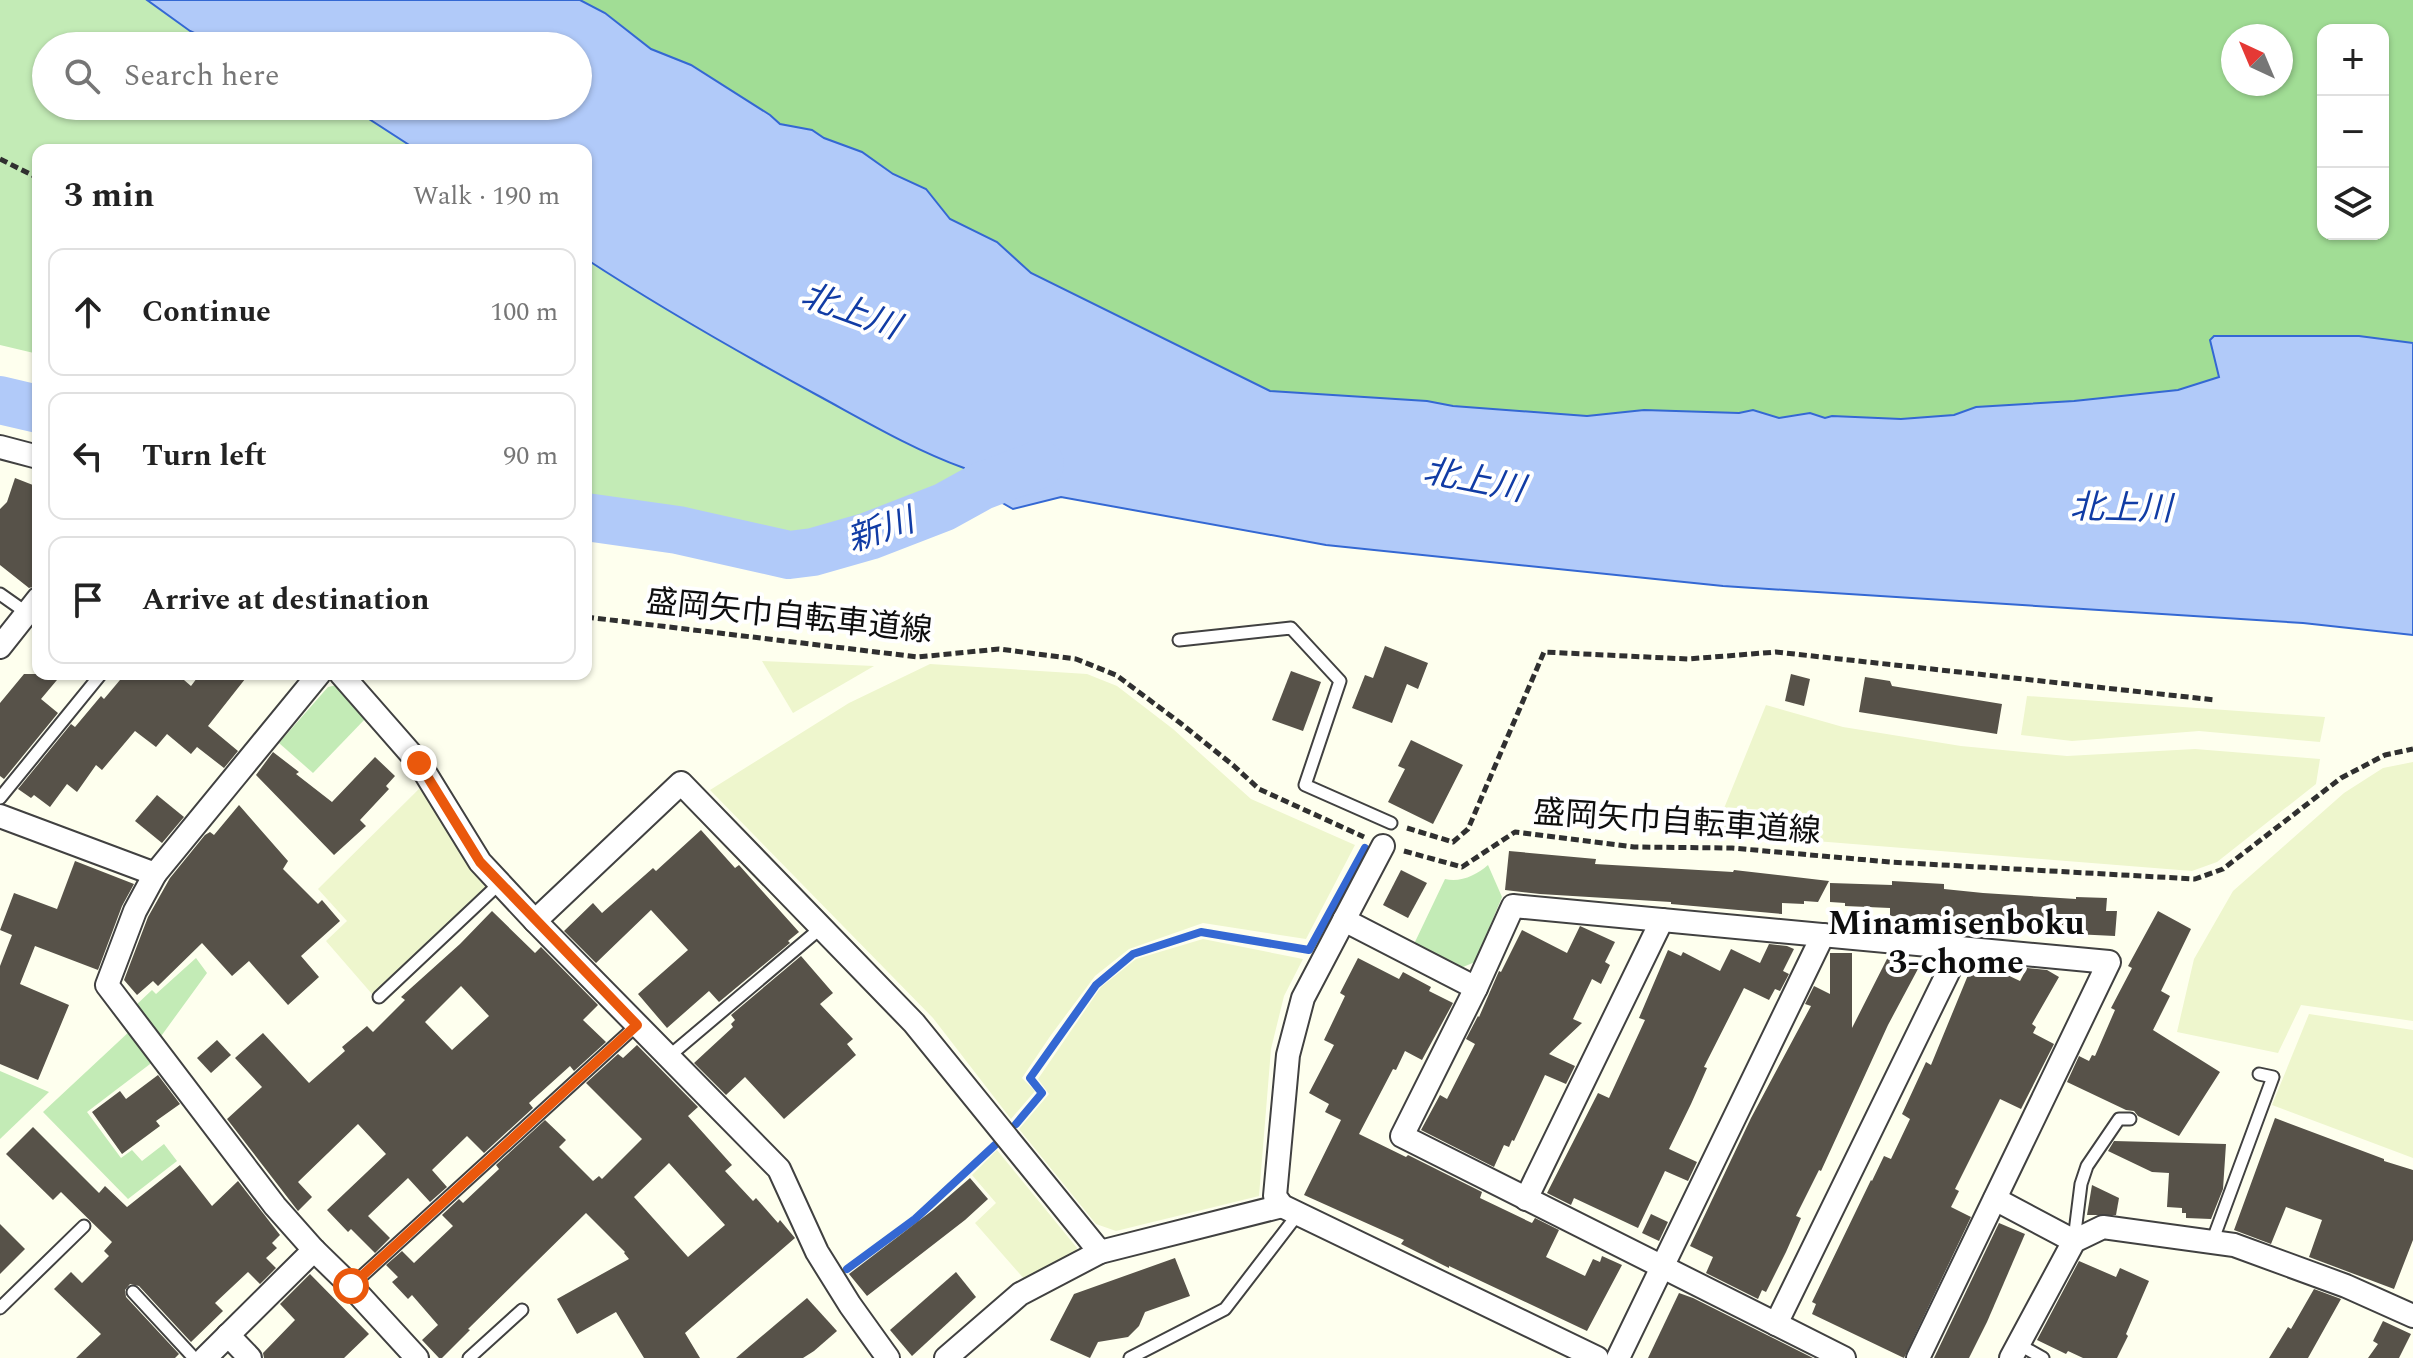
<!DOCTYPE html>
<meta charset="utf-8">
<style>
body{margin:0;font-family:Spectral,"Noto Sans JP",serif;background:#f2f2f2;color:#222}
.controls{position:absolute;right:24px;top:24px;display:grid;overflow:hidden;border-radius:16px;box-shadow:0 2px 6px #0004}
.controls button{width:72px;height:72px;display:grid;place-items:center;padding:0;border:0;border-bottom:2px solid #e0e0e0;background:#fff;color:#222;font:40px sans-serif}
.compass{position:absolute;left:2221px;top:24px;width:72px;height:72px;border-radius:50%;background:#fff;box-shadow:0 2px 6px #0004;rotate:316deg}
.stop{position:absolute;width:24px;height:24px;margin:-18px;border:6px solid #ea580c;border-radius:50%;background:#fff}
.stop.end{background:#ea580c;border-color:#fff;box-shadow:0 2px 8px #0008}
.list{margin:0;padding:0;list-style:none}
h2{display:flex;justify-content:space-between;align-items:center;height:104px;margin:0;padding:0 32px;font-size:34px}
h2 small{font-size:26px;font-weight:400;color:#767676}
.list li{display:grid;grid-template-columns:52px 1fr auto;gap:24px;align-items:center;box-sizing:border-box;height:128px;margin:0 16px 16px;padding:0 16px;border:2px solid #e0e0e0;border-radius:16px}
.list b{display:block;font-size:30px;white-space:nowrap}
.list em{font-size:26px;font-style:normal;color:#767676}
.icon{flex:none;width:44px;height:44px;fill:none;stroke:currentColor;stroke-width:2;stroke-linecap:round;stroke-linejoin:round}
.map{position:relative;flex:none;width:2413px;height:1358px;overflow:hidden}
.search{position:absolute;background:#fff;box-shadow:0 2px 6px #0004;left:32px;top:32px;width:560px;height:88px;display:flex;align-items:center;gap:20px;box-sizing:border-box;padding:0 28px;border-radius:44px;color:#767676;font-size:30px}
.panel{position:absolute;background:#fff;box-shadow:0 2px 6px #0004;left:32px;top:144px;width:560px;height:536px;border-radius:16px}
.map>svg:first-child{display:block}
</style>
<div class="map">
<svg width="2413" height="1358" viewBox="0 0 2413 1358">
<rect width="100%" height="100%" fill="#feffee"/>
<g fill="#eef6cd">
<polygon points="762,661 874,666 793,713"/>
<polygon points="930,664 1087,674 1117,686 1173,729 1251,799 1355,845 1306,939 1203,923 1129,949 1095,976 1051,1035 1022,1078 1035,1091 1011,1119 933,1018 710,790 849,703"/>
<polygon points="2027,696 2325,717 2320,742 2199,731 2072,741 2021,735"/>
<polygon points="1766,705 1843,727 1961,746 2067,756 2195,749 2320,759 2316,784 2217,862 2192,871 1714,833"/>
<polygon points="2413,762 2413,1021 2301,1005 2278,1053 2177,1032 2194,959 2233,891 2344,793 2383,768"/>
<polygon points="422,786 487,885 372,994 326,941 347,921 318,889"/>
<polygon points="1203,939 1303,959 1284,996 1271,1049 1259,1196 1116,1231 1096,1224 1019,1129 1049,1094 1038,1079 1101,987 1136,959"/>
<polygon points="2309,1014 2413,1030 2413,1158 2272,1105"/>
<polygon points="997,1150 1077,1248 1073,1257 1026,1281 975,1223 996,1203 972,1175"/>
</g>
<g fill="#c3ebb6">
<polygon points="0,0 147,0 190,31 222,46 46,46 46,106 349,106 417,150 38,150 38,354 0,345"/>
<path d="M586,259C661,308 738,352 817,395C865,421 912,449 964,468L966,482C909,502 853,524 793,534L586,499Z"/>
<polygon points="337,685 366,718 313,773 279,743 328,687"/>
<path d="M1488,865L1502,897L1475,962L1463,967L1414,944L1445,879C1460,883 1477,875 1488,865Z"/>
<polygon points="196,958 207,973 159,1039 134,1007 152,990 156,994"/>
<polygon points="131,1030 154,1061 87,1112 121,1158 132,1150 142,1161 164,1144 177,1161 128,1199 43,1112"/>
<polygon points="0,1071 49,1092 0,1139"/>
</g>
<path fill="#a1dd95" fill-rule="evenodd" d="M580,0H2413V343L2359,336L2210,341L2219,377L2178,390L2074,401L1976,407L1954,415L1901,419L1832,416L1825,418L1810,413L1779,418L1746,411L1739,413L1641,411L1587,416L1453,406L1427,401L1270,391L1031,273L997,242L950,219L926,189L893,174L862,152L824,138L812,130L779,124L770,115L691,65L651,49L605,13ZM2323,30H2383V234H2323ZM2233,36H2281V84H2233Z"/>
<path fill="#b1caf9" stroke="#3468d3" stroke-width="2" d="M147,0H580L605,13L651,49L691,65L770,115L780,124L812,130L824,138L862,152L893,174L926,189L950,219L997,242L1031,273L1270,391L1427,401L1453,406L1587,416L1644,410L1739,413L1753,410L1779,418L1810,413L1825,418L1832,416L1901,419L1954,415L1976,407L2074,401L2178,390L2219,377L2210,340L2214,336H2359L2413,343V635L2303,623L1723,586L1326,545L1061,497L1013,509L966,482L964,468C912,449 865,421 817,395C738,352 661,308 586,259V150H417L349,106H578V46H222L190,31Z"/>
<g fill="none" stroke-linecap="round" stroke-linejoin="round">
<g stroke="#3468d3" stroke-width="8">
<polyline points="1016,1124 1042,1093 1030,1078 1096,985 1133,954 1201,932 1309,950 1365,848"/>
<polyline points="847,1269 915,1219 995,1145"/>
</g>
<g stroke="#b1caf9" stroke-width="48">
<polyline points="0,400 38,409"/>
<polyline points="586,517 678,530 789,555 813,552 869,536 944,507 982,486 1040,464"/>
</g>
</g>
<g fill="#575249" fill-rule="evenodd">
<polygon points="15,478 38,487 38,585 29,588 0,565 0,509 7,502"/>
<polygon points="1385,646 1428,663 1418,689 1407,684 1392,723 1352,708 1365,675 1373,678"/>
<polygon points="1291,671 1321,682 1303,731 1272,720"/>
<polygon points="24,674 62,674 41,699 58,713 4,779 0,776 0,703"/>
<polygon points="125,674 177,674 191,686 200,674 249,674 208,726 238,751 224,768 197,747 191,754 167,734 156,747 135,731 102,770 96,765 77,792 67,784 50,807 34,795 31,798 18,789 71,724 75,727 101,696 104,699"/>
<polygon points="1791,674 1810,679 1804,706 1785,701"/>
<polygon points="1865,677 1890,681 1892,686 2002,704 1997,734 1859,712"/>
<polygon points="1411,740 1463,765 1433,824 1388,802 1405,769 1398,766"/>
<polygon points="273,752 299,772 296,774 332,802 375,757 395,776 386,786 389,789 360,820 366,826 334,855 256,775"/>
<polygon points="157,795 184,817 162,843 135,821"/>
<polygon points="239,805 288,861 283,869 318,904 322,900 340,921 301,956 319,977 288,1005 249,961 232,976 202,943 158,986 153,981 137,995 124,980 148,917 170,878 205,835 210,832 214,835"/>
<polygon points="701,830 735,868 739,865 799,932 788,941 790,943 719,1002 709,991 667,1028 638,994 688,950 651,910 596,963 564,931 593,903 602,913 653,868 656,871"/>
<polygon points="1509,851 1596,859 1595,864 1733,872 1734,870 1829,881 1818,902 1804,901 1804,904 1782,903 1782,914 1671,904 1671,902 1540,894 1505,890"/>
<polygon points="75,861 134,884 122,906 98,970 35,946 20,984 69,1005 38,1080 0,1064 0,966 12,935 0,930 14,893 57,909"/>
<polygon points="1401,870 1427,883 1408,918 1383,905"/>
<polygon points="1892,881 1944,884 1944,889 1983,893 2076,899 2076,897 2107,898 2106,911 2117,911 2115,936 2074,934 2075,926 1950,917 1954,919 1890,916 1890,908 1845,906 1845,903 1830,902 1830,883 1892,885"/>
<path d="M492,911L535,953L541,947L598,1005L583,1020L606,1042L574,1071L570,1066L529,1103L533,1108L484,1153L467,1136L432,1170L447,1187L430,1202L408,1178L368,1216L390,1238L375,1253L351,1229L348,1232L327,1210L386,1154L358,1124L298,1182L312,1197L298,1211L227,1119L262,1087L235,1058L263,1033L309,1083L345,1051L342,1047L367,1026L373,1032L405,1000L401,997L460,944ZM461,986L489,1016L452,1050L425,1022Z"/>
<polygon points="2158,911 2191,929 2161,991 2170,996 2153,1030 2220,1072 2179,1136 2138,1116 2134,1111 2126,1110 2067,1082 2079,1056 2089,1061 2092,1055 2095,1056 2115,1010 2111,1008 2132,968 2128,966"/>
<polygon points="1580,926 1615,942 1605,962 1610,965 1601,984 1592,979 1573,1019 1582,1023 1549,1054 1575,1066 1566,1084 1545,1075 1514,1141 1512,1140 1509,1147 1504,1145 1494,1167 1421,1130 1440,1095 1447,1099 1475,1044 1466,1039 1478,1016 1479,1017 1499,971 1501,972 1522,930 1567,953"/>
<polygon points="1769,944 1787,946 1794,949 1783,971 1789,974 1780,991 1775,989 1769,1000 1744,988 1704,1067 1707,1068 1691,1104 1669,1149 1697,1162 1688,1181 1665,1171 1638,1228 1574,1198 1571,1205 1547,1193 1598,1093 1609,1098 1645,1020 1639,1018 1668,950 1681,956 1683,952 1720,971 1731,949 1760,963"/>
<polygon points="1830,953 1852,953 1852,1028 1889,955 1899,956 1919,967 1888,1025 1821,1171 1819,1170 1796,1216 1801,1218 1786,1252 1766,1292 1762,1290 1758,1299 1706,1273 1713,1257 1690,1246 1751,1118 1811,1006 1805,1004 1814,986 1830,994"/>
<polygon points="801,956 833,993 820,1004 853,1039 847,1044 856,1055 784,1119 745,1077 726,1095 694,1063 733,1027 731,1024 735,1020 731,1015"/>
<polygon points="1358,958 1399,979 1403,972 1431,987 1429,991 1453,1003 1422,1060 1405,1051 1396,1070 1393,1069 1359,1134 1406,1157 1408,1155 1482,1192 1480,1198 1532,1223 1535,1218 1559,1230 1546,1257 1585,1276 1593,1259 1600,1262 1602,1256 1622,1265 1587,1331 1449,1266 1449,1268 1401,1244 1404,1240 1304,1195 1341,1120 1325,1112 1329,1104 1309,1093 1334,1045 1324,1040 1345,996 1340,993"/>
<polygon points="1973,963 1984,964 2020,981 2027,968 2047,970 2059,977 2032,1024 2036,1027 2033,1033 2054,1044 2021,1109 2000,1099 1955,1189 1959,1191 1951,1207 1971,1217 1904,1358 1812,1314 1816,1304 1812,1302 1871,1180 1872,1181 1884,1156 1891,1159 1910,1119 1902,1114 1926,1062 1931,1065"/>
<polygon points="217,1040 231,1055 211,1073 197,1058"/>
<path d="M637,1045L698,1107L688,1116L732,1165L725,1171L753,1201L756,1198L778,1223L780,1220L795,1238L685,1333L700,1358H644L616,1312L577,1334L557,1299L629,1259L624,1253L625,1252L586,1213L468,1329L470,1330L442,1358H439L422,1340L438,1325L412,1295L408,1299L392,1282L398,1277L386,1265L402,1251L414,1263L453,1226L442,1215L459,1199L463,1203L499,1169L496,1165L545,1120L566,1140L559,1147L593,1181L599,1176L602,1179L642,1139L586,1083L618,1054L623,1058ZM669,1163L725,1225L688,1257L634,1197Z"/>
<polygon points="158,1075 180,1104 156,1121 160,1126 122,1154 92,1112 120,1091 126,1099"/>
<polygon points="2275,1118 2384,1159 2384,1161 2413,1170 2413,1240 2394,1289 2309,1257 2322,1220 2286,1207 2271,1244 2234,1230"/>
<polygon points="33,1127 99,1193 105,1186 127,1207 180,1165 212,1206 238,1181 280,1235 272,1243 277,1248 266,1258 276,1268 260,1284 248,1272 215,1303 223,1311 191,1342 139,1286 130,1284 125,1290 126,1297 179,1354 175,1358 76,1358 101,1334 54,1289 71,1272 82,1283 109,1256 104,1251 112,1242 61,1192 53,1200 6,1154"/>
<polygon points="2114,1141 2226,1144 2223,1189 2211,1219 2186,1218 2186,1213 2182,1213 2182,1208 2167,1207 2169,1173 2152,1172 2108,1151"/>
<polygon points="970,1178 988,1199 965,1220 867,1296 849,1274 933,1210"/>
<polygon points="2092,1185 2119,1198 2116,1215 2087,1215"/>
<polygon points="1651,1214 1668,1222 1659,1241 1642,1233"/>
<polygon points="1999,1223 2025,1234 1987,1322 1969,1358 1934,1358"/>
<polygon points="0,1224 25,1249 0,1274"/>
<polygon points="1175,1258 1190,1296 1145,1312 1139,1326 1128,1337 1098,1342 1090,1358 1050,1340 1074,1294"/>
<polygon points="2079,1261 2116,1277 2120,1268 2149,1281 2126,1334 2128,1336 2117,1358 2083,1358 2068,1351 2066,1354 2037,1340"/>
<polygon points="956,1272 976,1297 912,1356 890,1330"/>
<polygon points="310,1274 369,1334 344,1358 264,1358 263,1353 295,1320 280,1304"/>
<polygon points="2314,1289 2341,1299 2308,1358 2269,1358 2288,1327 2291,1329"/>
<polygon points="1679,1293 1693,1298 1813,1358 1648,1358"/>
<polygon points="807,1298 837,1331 814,1351 803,1358 736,1358"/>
<polygon points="2383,1321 2411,1334 2399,1358 2368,1358 2378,1344 2373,1341"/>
</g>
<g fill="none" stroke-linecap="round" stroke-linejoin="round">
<defs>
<g id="service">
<polyline points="0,594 27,613"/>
<polyline points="1179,640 1291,628 1340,681 1305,785 1391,823"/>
<polyline points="0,798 101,674"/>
<polyline points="379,997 500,883"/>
<polyline points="668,1057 822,927"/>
<polyline points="2074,1240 2081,1184 2087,1166 2119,1119 2130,1119"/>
<polyline points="2212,1242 2273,1077 2259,1074"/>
<polyline points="351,1286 637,1025"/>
<polyline points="133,1292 194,1358"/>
<polyline points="0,1308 84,1226"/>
<polyline points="2018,1344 2043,1358"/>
<polyline points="469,1358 522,1310"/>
<polyline points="1130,1358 1225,1309 1298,1214"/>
</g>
<g id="minor">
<polyline points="0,447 38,457"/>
<polyline points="0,647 38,599"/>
<polyline points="341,674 419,763 480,862 535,921 681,783 914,1023 1100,1252 1282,1206"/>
<polyline points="0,816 155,874 319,674"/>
<polyline points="1383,846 1303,998 1288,1055 1275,1196 1282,1206 1597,1358"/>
<polyline points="155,874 135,911 107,985 275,1206 314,1250 351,1286 417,1358"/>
<polyline points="1344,920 1476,988"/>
<polyline points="535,921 779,1169 817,1252 850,1305 888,1358"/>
<polyline points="1526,1199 1662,920"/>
<polyline points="1995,1199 2074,1241"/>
<polyline points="1776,1324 1960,948"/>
<polyline points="228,1335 250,1358"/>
<polyline points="205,1358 314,1250"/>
<polyline points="946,1358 1020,1294 1100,1252"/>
<polyline points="1618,1358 1823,935"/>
<polyline points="1844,1358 1402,1136 1476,988 1513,906 2109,962 1918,1358"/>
<polyline points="2011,1358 2074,1241 2103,1227 2234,1245 2346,1286 2413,1316"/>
</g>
</defs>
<use href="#service" stroke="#414141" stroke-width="15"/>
<use href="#minor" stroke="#414141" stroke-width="26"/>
<g stroke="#303030" stroke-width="5" stroke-dasharray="8 4" stroke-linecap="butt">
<polyline points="0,159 38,178"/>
<polyline points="586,617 918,657 999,649 1076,659 1116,675 1179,722 1234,766 1259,789 1364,837"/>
<polyline points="1407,828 1453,842 1468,829 1544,652 1688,659 1776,652 2215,700"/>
<polyline points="1404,851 1462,867 1515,832 1634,847 1732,848 1890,862 2195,879 2223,869 2341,778 2385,755 2413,749"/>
</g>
<use href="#service" stroke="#fff" stroke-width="11"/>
<use href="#minor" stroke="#fff" stroke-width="22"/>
</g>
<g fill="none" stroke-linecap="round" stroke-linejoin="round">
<polyline stroke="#ea580c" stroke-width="10" points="351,1286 637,1025 480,862 419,763"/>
</g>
<g text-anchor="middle" stroke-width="8" stroke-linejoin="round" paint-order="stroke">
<g font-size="32" fill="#0e0e0e" stroke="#fff">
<text transform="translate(789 615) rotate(6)" y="11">盛岡矢巾自転車道線</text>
<text transform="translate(1677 821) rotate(4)" y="11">盛岡矢巾自転車道線</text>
</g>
<g font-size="34" font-style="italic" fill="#113ca5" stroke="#fff">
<text transform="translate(851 310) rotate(20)" y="12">北上川</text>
<text transform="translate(1474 479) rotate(11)" y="12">北上川</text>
<text transform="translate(2121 507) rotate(1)" y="12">北上川</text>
<text transform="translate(880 529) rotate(-19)" y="12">新川</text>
</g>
<g font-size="34" font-weight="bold" fill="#0e0e0e" stroke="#fff">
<text x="1956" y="934">Minamisenboku<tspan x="1956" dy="39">3-chome</tspan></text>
</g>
</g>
</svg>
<div class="controls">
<button>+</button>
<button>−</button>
<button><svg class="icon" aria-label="layers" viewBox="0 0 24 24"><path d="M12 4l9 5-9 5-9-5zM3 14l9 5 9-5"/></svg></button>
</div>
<svg class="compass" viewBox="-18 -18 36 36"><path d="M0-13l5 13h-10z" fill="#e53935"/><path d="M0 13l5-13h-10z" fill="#767676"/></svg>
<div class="stop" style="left:351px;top:1286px"></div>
<div class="stop end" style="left:419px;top:763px"></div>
<div class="search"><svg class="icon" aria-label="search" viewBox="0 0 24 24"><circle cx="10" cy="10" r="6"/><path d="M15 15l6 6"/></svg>Search here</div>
<section class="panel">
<h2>3 min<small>Walk · 190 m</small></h2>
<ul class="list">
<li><svg class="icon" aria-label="ahead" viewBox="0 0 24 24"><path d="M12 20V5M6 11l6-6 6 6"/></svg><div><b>Continue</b></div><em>100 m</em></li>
<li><svg class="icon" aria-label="left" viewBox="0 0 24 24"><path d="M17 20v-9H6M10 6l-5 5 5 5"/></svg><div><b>Turn left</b></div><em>90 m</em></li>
<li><svg class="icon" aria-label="arrive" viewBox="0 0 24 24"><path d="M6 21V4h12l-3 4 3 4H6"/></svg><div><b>Arrive at destination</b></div></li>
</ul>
</section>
</div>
